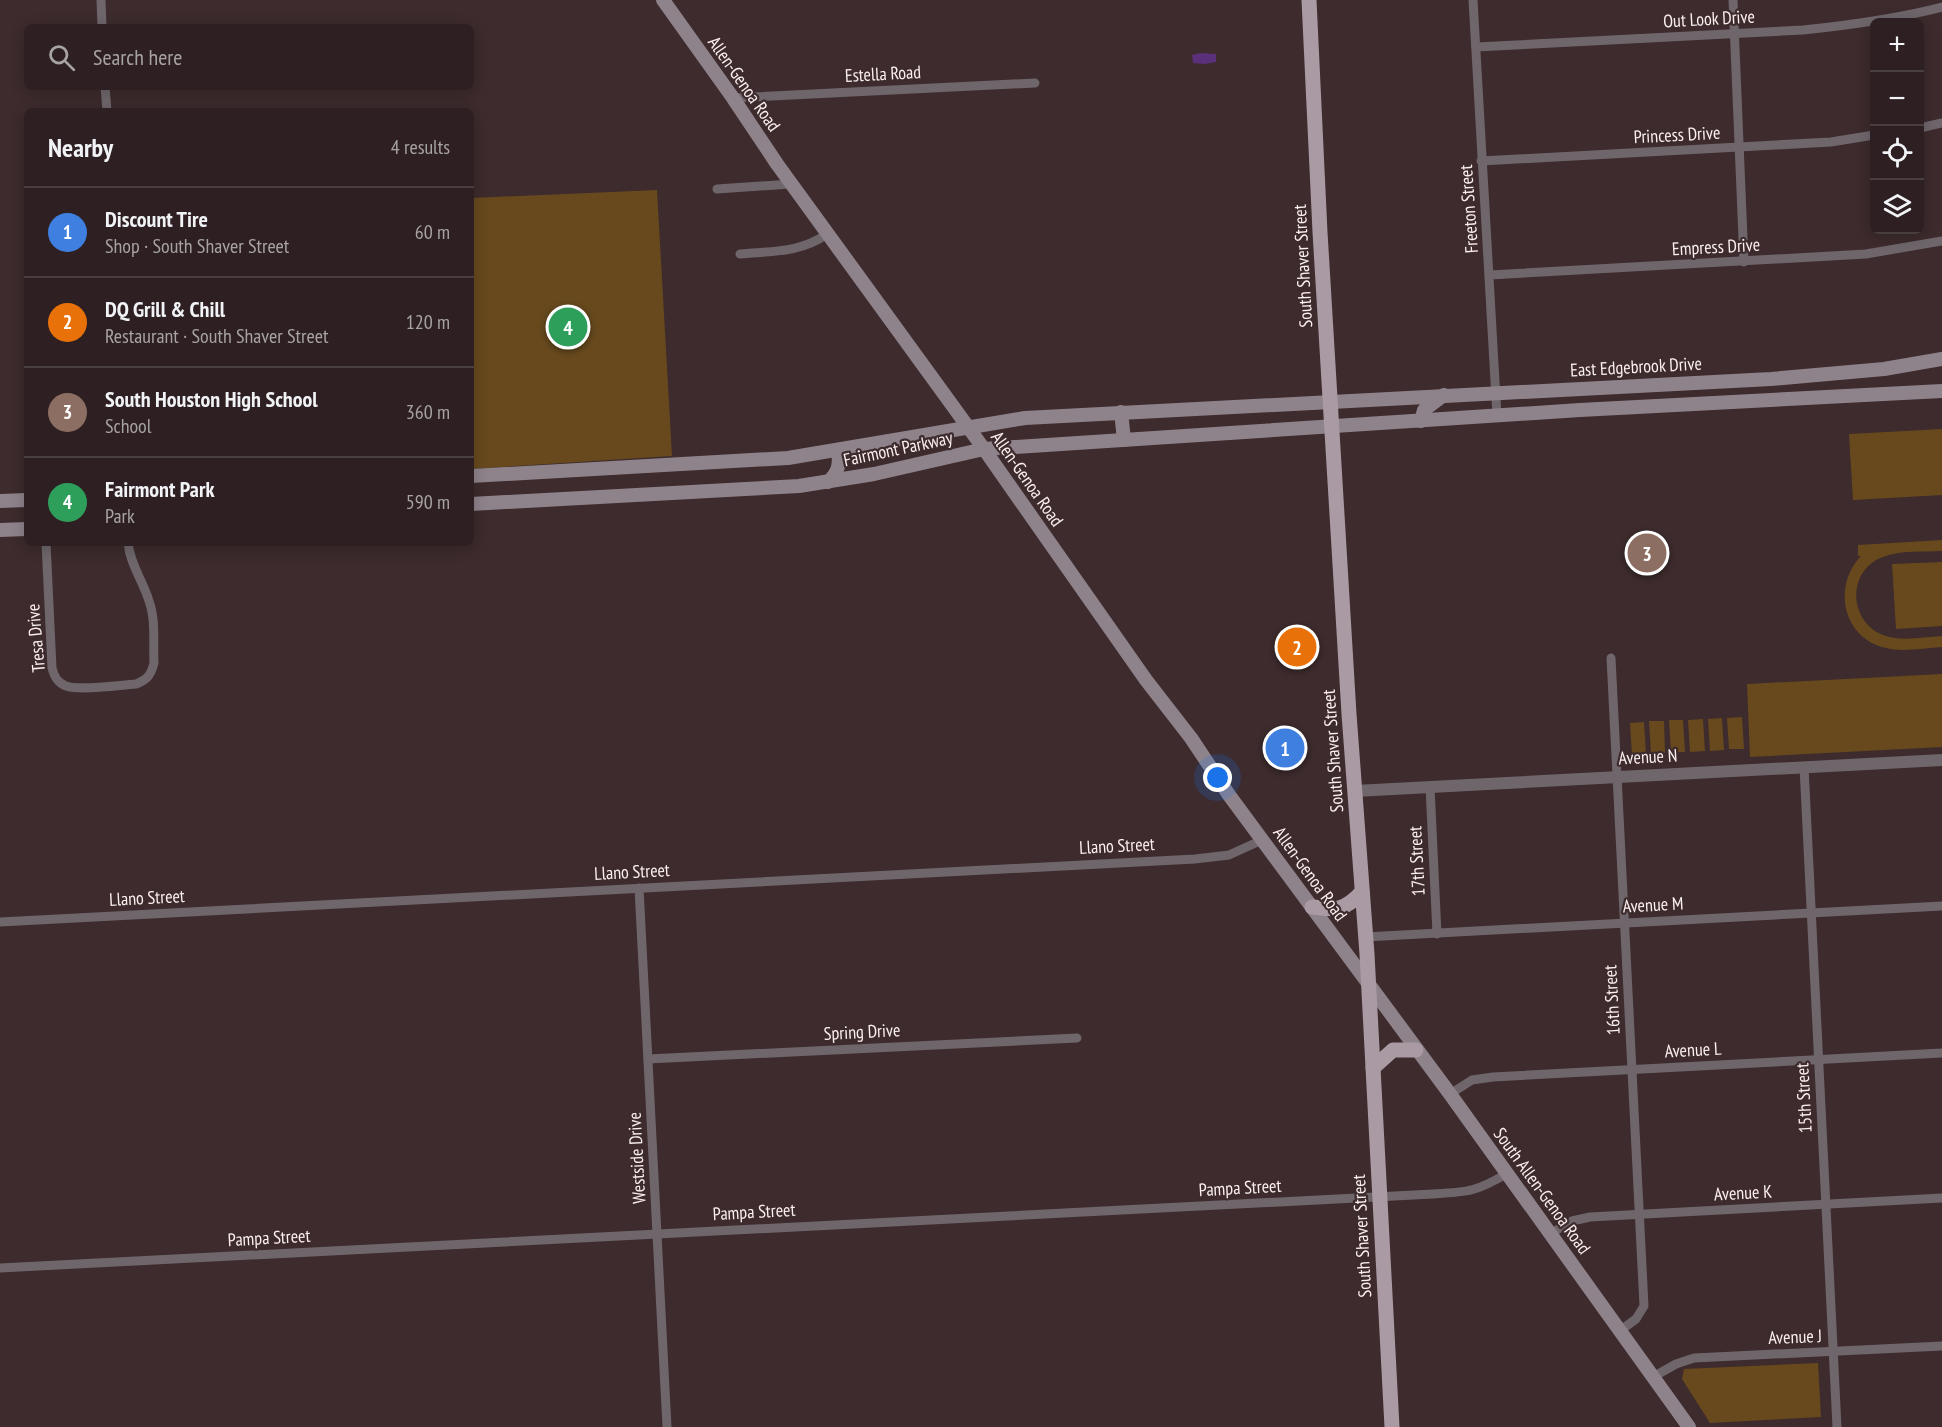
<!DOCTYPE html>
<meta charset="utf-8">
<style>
body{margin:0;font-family:"PT Sans Narrow",sans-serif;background:#3a2d2f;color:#f1f3f6}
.controls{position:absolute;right:18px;top:18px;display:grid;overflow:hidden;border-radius:9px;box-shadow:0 3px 15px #0003}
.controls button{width:54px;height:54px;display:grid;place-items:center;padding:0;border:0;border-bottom:2px solid #493e40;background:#2e2022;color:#f1f3f6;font:30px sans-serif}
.you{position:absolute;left:1218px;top:778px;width:21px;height:21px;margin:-15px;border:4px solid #fff;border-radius:50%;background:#1a73e8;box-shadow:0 0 0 9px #1a73e833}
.badge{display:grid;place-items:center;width:39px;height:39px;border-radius:50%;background:#db2777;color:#fff;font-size:20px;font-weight:700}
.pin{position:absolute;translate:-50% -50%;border:3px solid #fff;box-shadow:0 2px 6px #0006}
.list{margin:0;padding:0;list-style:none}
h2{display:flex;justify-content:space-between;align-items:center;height:78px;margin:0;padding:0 24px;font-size:26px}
h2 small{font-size:20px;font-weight:400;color:#a7a3a5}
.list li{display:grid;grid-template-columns:39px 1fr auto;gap:18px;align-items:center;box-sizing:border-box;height:90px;padding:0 24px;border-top:2px solid #493e40}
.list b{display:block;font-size:22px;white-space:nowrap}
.list p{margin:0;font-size:20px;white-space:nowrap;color:#a7a3a5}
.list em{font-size:20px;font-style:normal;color:#a7a3a5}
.icon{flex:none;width:33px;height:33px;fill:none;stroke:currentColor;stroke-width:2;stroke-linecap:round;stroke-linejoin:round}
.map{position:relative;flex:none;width:1942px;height:1427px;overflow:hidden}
.search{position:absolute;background:#2e2022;box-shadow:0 3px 15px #0003;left:24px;top:24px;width:450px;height:66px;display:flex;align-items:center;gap:15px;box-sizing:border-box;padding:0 21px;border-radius:9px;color:#a7a3a5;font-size:22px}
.panel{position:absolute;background:#2e2022;box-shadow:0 3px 15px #0003;left:24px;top:108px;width:450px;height:438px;border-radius:9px}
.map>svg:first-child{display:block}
</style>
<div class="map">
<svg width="1942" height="1427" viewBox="0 0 1942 1427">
<rect width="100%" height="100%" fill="#3d2b2d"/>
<g fill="#67491d">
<polygon points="657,190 672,456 471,469 471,198"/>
<polygon points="1942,429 1942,495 1853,500 1849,434"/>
<path d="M1942,540V551C1923,552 1900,550 1883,557C1847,570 1848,621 1883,635C1900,642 1924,637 1942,636V647C1923,648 1900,653 1882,647C1842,635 1833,585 1861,556H1858V545Z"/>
<polygon points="1942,562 1942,626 1896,629 1892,564"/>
<polygon points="1942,674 1942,747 1750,757 1747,684"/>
<polygon points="1742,717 1744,749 1729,749 1727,718"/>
<polygon points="1722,718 1724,750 1710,751 1708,719"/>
<polygon points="1703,719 1705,751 1690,752 1688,720"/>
<polygon points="1683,720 1685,752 1671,752 1669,720"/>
<polygon points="1649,721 1664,721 1665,753 1651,753"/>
<polygon points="1644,722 1646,754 1632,755 1630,723"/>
<polygon points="1818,1363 1821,1417 1710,1423 1682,1379 1684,1369"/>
</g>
<polygon fill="#5b307a" points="1201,53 1216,54 1216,62 1204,64 1193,63 1192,55"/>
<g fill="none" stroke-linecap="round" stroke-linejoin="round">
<g stroke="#6e666b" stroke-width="9">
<polyline points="101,0 102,27"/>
<polyline points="1473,0 1497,416"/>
<polyline points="1733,0 1744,262"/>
<path d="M1476,47L1803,30C1850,25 1896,19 1942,7"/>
<polyline points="105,87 107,111"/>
<polyline points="733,98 1035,83"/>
<polyline points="1920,128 1942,123"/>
<polyline points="1481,161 1831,142 1874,135"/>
<polyline points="717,189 791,184"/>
<path d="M740,254C772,251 800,253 827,234"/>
<polyline points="1490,275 1866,254 1942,241"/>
<path d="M46,543L52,668C54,676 57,683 66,686C81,691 119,685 136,684C147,680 151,675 154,663C153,643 156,620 149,601C143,581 130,564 128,543"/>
<polyline points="1611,658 1644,1306 1636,1319 1621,1330"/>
<polyline points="1804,767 1837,1427"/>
<polyline points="1430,787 1437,934"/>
<polyline points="639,888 667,1427"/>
<polyline points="0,922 1195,859 1229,855 1262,840"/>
<polyline points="1365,937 1942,906"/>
<polyline points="648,1059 1077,1038"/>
<polyline points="1450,1094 1472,1080 1493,1077 1942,1053"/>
<polyline points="1550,1234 1572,1221 1590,1217 1942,1198"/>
<path d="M0,1268L1433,1194C1467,1192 1476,1192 1506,1174"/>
<polyline points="1653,1377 1676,1364 1694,1358 1942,1346"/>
</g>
<polyline stroke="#6e666b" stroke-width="12" points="1355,791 1942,760"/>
<g stroke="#8f838b" stroke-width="14">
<polyline points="663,0 733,98 777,164 984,449 1146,680 1191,738 1229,795 1450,1094 1689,1427"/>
<polyline points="1121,412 1124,440"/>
<polyline points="1421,421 1424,410 1444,395"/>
<polyline points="471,476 788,458 1025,418 1771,379 1884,369 1942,359"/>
<path d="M828,482C839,472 840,464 838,450"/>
<polyline points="0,501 27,500"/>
<polyline points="471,504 799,486 874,474 984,449 1580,410 1942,391"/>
<polyline points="0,530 27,529"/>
</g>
<g stroke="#a99aa3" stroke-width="15">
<polyline points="1309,0 1320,232 1349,714 1367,954 1392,1427"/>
<path d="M1312,907C1337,910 1344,911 1362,892"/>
<polyline points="1373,1068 1393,1050 1416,1050"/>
</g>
</g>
<g text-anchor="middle" stroke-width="4.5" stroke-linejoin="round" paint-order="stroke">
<g font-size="18" fill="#fbeff0" stroke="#3d2b2d">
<text transform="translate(1709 19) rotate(-3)" y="6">Out Look Drive</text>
<text transform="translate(883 74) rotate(-3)" y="6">Estella Road</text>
<text transform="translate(744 84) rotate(55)" y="6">Allen-Genoa Road</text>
<text transform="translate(1677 135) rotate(-3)" y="6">Princess Drive</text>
<text transform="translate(1469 209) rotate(-94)" y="6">Freeton Street</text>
<text transform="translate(1716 247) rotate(-3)" y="6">Empress Drive</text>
<text transform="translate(1303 266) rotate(-93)" y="6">South Shaver Street</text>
<text transform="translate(1636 367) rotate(-3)" y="6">East Edgebrook Drive</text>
<text transform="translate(898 449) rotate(-12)" y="6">Fairmont Parkway</text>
<text transform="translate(1027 479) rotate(55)" y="6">Allen-Genoa Road</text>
<text transform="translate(36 638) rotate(-95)" y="6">Tresa Drive</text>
<text transform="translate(1333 751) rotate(-94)" y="6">South Shaver Street</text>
<text transform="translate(1648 757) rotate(-3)" y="6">Avenue N</text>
<text transform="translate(1117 846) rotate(-3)" y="6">Llano Street</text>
<text transform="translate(1417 861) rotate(-93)" y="6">17th Street</text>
<text transform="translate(632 872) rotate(-3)" y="6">Llano Street</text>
<text transform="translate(1310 874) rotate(54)" y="6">Allen-Genoa Road</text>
<text transform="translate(147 898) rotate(-3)" y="6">Llano Street</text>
<text transform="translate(1653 905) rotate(-3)" y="6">Avenue M</text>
<text transform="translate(1612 1000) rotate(-93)" y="6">16th Street</text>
<text transform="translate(862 1032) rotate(-3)" y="6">Spring Drive</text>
<text transform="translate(1693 1050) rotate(-3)" y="6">Avenue L</text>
<text transform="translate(1804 1098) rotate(-93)" y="6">15th Street</text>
<text transform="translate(637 1158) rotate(-93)" y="6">Westside Drive</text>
<text transform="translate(1240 1188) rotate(-3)" y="6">Pampa Street</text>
<text transform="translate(1542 1191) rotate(54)" y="6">South Allen-Genoa Road</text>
<text transform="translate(1743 1193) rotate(-3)" y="6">Avenue K</text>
<text transform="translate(754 1212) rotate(-3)" y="6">Pampa Street</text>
<text transform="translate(1362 1236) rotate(-93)" y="6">South Shaver Street</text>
<text transform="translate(269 1238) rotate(-3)" y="6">Pampa Street</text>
<text transform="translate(1795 1337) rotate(-2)" y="6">Avenue J</text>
</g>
</g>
</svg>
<div class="controls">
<button>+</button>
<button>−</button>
<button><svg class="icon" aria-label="locate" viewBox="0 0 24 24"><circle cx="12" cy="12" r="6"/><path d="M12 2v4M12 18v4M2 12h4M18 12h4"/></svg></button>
<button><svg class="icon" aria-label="layers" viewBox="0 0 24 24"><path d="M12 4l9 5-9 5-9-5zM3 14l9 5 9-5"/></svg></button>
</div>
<div class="you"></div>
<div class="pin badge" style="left:1285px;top:748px;background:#3f7fe0">1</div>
<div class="pin badge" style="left:1297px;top:647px;background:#e8710a">2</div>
<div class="pin badge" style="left:1647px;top:553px;background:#8d6e63">3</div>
<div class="pin badge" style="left:568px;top:327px;background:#2e9e5b">4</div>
<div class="search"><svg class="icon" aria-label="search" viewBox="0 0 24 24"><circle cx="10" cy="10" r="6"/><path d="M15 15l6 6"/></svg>Search here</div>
<section class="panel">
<h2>Nearby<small>4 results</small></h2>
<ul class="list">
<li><span class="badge" style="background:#3f7fe0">1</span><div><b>Discount Tire</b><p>Shop · South Shaver Street</p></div><em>60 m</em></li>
<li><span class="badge" style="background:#e8710a">2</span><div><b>DQ Grill &amp; Chill</b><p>Restaurant · South Shaver Street</p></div><em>120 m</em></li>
<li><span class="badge" style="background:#8d6e63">3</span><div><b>South Houston High School</b><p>School</p></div><em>360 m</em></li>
<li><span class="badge" style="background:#2e9e5b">4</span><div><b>Fairmont Park</b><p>Park</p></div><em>590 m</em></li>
</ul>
</section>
</div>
